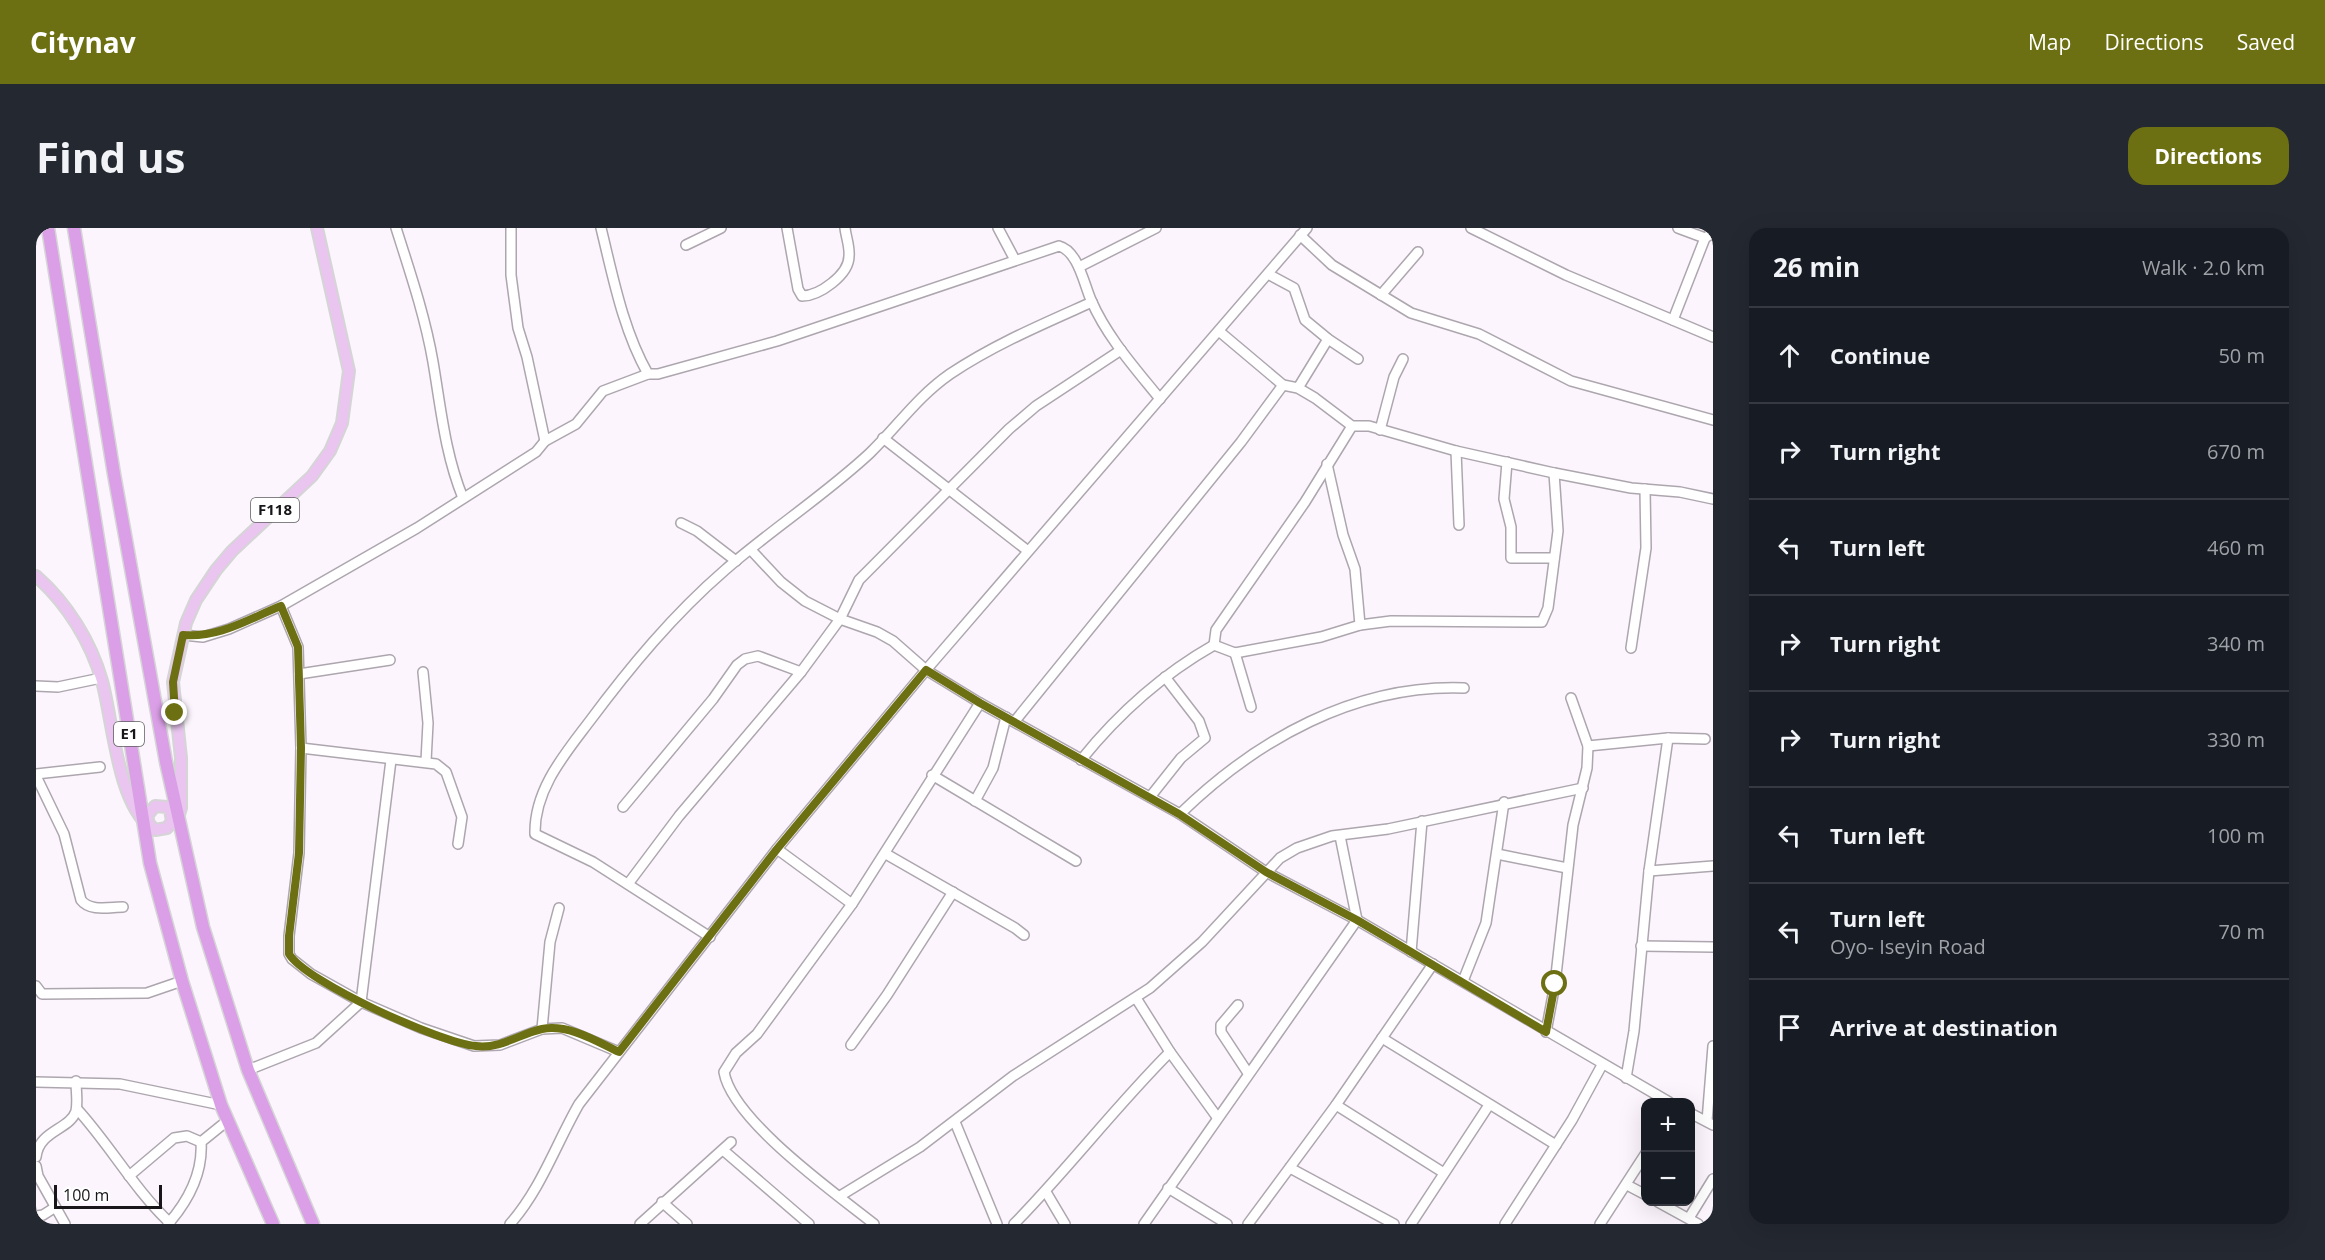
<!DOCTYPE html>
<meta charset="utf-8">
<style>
body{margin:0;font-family:"Open Sans",sans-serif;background:#242831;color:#f1f3f6}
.controls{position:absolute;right:18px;bottom:18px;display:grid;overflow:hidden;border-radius:12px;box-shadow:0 6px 24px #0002}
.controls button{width:54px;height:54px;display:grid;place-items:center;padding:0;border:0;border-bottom:2px solid #363941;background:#171b24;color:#f1f3f6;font:30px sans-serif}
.scale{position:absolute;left:18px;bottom:15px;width:108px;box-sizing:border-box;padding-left:6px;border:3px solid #181619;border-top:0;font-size:16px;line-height:21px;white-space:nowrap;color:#181619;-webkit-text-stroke:4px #fff;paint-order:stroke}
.stop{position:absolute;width:18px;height:18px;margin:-14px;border:4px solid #6d6f13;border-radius:50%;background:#fff}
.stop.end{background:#6d6f13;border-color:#fff;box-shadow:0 2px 6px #0008}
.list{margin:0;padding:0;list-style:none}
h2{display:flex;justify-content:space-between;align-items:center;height:78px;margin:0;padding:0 24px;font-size:26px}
h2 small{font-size:20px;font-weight:400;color:#9ea1a6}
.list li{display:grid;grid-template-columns:39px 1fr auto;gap:18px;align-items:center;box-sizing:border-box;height:96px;padding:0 24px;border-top:2px solid #363941}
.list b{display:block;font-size:22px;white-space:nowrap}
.list p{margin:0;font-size:20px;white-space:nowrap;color:#9ea1a6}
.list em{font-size:20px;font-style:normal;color:#9ea1a6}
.icon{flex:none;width:33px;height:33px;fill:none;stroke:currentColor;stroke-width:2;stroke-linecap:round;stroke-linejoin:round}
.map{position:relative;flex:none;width:1677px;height:996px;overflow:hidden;border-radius:18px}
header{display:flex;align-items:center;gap:36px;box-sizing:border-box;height:84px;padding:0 30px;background:#6d6f13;color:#fff}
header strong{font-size:28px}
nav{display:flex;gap:33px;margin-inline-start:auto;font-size:21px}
.intro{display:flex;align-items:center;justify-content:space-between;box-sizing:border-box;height:144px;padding:0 36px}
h1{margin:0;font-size:42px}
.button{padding:15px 27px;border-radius:18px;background:#6d6f13;color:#fff;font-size:21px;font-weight:700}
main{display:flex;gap:36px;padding:0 36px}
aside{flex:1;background:#171b24;border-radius:18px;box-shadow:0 6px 24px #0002}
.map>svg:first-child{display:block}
</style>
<header>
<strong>Citynav</strong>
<nav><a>Map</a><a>Directions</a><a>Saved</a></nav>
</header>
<div class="intro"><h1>Find us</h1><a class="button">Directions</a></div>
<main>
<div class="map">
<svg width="1677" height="996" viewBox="0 0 1677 996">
<rect width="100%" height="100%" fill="#fcf5fd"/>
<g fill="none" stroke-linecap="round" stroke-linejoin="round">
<defs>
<g id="minor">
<path d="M360,0C374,44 389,88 397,134C405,181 409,226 427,270"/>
<polyline points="475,0 475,47 482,100 491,129 509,213"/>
<path d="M565,0C577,49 587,102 612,146H622L741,113L1023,18C1042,23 1048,56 1055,72C1071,109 1099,140 1124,171"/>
<path d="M751,0L762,61L766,68C783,68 813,47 813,28C814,19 810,9 809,0"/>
<polyline points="962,0 979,32"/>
<polyline points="1435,0 1530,47 1677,109"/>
<polyline points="1642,0 1669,10"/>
<polyline points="1264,7 1296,37 1375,85 1443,106 1535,153 1677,192"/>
<polyline points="650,17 685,0"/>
<polyline points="1043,39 1120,0"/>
<polyline points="1232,46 1258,60 1269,92 1292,111 1322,131"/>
<polyline points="1345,67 1382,24"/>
<polyline points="1637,92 1669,10 1677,5"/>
<polyline points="1184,104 1247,157 1262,160 1279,170 1316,198 1333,198 1420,223 1518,245 1595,260 1644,264 1677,271"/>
<polyline points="1262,160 1292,111"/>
<polyline points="1344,202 1358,149 1367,131"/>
<polyline points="847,210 992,323"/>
<polyline points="1420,223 1423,297"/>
<polyline points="1471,234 1468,271 1475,299 1475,330 1518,330"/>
<polyline points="1291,236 1307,307 1319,341 1324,397"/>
<polyline points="645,295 661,303 700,333"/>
<polyline points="715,322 745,354 769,373 804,391 841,404 857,413 890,442 944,475 1144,586 1230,644 1321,692 1633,874"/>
<polyline points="245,378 262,419 265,520 263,625 253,708 253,726 256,731 275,746 325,774 385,800 438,818 464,817 506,801 526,800 583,824"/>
<polyline points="147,407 167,409 193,401 245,378 381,300 500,224 509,213 540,196 567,163 612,146"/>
<polyline points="1178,417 1199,425 1285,409 1324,397 1355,393 1506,394 1512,380 1522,303 1518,245"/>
<polyline points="1178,417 1180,402 1269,274 1316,198"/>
<polyline points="1595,420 1610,320 1609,261"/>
<polyline points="1199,425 1215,479"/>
<polyline points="387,444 392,495 390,533"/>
<polyline points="263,446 354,432"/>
<polyline points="0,458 22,459 65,450"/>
<polyline points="979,493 1205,214 1247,157"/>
<polyline points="1552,518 1632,510 1669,511"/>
<polyline points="265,520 400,536 410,544 426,589 422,616"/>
<path d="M1045,532C1082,486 1127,446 1178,417"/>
<polyline points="0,546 64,539"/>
<polyline points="896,547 1040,633"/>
<path d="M0,548L28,606L45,672C54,684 74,679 87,679"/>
<polyline points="1114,569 1145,530 1169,510 1163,493 1129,449"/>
<polyline points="939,573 957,540 970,489"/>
<polyline points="587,579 677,471 701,437 709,431 722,428 765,444"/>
<path d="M1144,586C1220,512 1319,456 1428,460"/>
<polyline points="741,621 816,676"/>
<polyline points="850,626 979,700 988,707"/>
<polyline points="1461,626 1531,640"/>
<polyline points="1613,643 1677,638"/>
<polyline points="592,656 643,588 765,444 804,391 823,352 973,201 1000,178 1085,122"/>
<path d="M674,709L557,634L499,606C498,562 528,527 553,494C594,439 637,387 689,342C736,301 789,267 834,225C862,198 881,169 914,146C959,116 1007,96 1056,74"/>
<polyline points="1605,718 1677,719"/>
<polyline points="1375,724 1386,593"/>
<polyline points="1427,753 1450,695 1468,574"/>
<polyline points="0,758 6,766 111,765 146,753"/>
<polyline points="1100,770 1134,824 1181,889"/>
<polyline points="1202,777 1185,797 1185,804 1212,845"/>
<polyline points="506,801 514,714 523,680"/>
<polyline points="1510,804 1519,756 1537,597 1551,540 1552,518 1535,470"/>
<polyline points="1346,810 1520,917"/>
<polyline points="815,817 851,767 917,664"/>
<polyline points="212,842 280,815 325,774 355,532"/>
<polyline points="1590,850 1598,803 1613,643 1632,510"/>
<polyline points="0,854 84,856 185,877"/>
<polyline points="1300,877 1408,945"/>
<path d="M41,881C74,917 98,961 134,995"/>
<polyline points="1654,885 1677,897"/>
<polyline points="1671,893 1677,818"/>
<polyline points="919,894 961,996"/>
<polyline points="687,922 773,996"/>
<path d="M0,929C3,902 34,902 40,883C42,874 40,863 40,853"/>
<polyline points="0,938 2,948 29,996"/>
<polyline points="1254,940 1358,996"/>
<polyline points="93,948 138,910 151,908 165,914"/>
<polyline points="1591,957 1610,967"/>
<polyline points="1132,960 1191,996"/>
<polyline points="1010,964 1029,996"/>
<polyline points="804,968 884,919 977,848 1114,760 1166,714 1244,630 1261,620 1296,608 1352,601 1547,560"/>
<polyline points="626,974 651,996"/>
<polyline points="1622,974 1662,996"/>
<polyline points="0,988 7,987 18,980"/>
<polyline points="1653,990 1677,951"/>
<path d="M132,996C152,973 167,945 165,914L191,893"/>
<path d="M474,996C505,961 520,916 543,876L741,621L890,442L1271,0"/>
<polyline points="604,996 695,914"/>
<path d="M838,996C799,965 696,892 688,844L700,825L721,806L816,676L944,475"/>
<path d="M978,996C1032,941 1079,879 1134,824"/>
<polyline points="1108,996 1321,692 1304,608"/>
<polyline points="1212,996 1300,877 1397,736"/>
<polyline points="1375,996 1453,877"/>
<polyline points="1469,996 1536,892 1566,837"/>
<polyline points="1564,996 1610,925"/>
</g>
<g id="major">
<path d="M0,348C31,375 55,414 66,453C77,493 81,574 115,600"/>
<polyline points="134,582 136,593 131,600 119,602 113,596 111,588 119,578 131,579 142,590"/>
<polyline points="134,597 142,590 145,580 145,530 137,454 150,395 160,372 180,342 196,323 276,248 294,223 306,195 313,143 281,0"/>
</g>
<g id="highway">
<polyline points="12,0 114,635 146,753 185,877 237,996"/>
<polyline points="38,0 78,246 130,534 167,699 212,842 277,996"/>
</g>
</defs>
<use href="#minor" stroke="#ada6ae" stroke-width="12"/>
<use href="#major" stroke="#d5d5d6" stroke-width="14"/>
<use href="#highway" stroke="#d5d5d6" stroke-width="15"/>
<use href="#minor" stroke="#fff" stroke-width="9"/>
<use href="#major" stroke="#e9c5f0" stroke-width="10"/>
<use href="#highway" stroke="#da9fe6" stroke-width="12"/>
</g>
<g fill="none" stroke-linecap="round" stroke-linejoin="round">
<path stroke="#6d6f13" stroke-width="8" d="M139,485L137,454L147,407C184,410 212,391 245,378L262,419L265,520L263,625L253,708V726C271,755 405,815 440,818C465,821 483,806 506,801C533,796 560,813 583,824L741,621L890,442L944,475L1143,586L1230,644L1321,692L1510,804L1519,756"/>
</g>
<g text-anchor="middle" stroke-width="5" stroke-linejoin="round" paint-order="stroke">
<g fill="#fff" stroke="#5d5c5e" stroke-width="1.5">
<rect x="215" y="270" width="48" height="24" rx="4.5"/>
<rect x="78" y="494" width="30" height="24" rx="4.5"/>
</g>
<g font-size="15" font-weight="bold" fill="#181619">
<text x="239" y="287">F118</text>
<text x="93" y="511">E1</text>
</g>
</g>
</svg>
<div class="controls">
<button>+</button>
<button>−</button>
</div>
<div class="scale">100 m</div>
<div class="stop" style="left:1519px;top:756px"></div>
<div class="stop end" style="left:139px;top:485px"></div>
</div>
<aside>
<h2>26 min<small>Walk · 2.0 km</small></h2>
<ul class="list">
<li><svg class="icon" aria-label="ahead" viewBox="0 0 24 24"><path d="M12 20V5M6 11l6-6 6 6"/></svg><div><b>Continue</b></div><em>50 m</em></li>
<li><svg class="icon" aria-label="right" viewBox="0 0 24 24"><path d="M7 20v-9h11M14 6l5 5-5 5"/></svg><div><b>Turn right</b></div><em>670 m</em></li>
<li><svg class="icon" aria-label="left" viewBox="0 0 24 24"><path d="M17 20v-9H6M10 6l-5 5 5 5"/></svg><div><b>Turn left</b></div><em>460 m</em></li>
<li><svg class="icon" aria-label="right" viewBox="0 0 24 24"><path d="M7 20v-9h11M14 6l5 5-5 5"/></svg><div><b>Turn right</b></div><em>340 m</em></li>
<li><svg class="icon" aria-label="right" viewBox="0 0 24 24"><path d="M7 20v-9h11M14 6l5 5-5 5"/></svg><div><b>Turn right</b></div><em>330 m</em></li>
<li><svg class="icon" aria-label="left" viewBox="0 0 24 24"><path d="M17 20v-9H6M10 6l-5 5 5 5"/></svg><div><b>Turn left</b></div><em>100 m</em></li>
<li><svg class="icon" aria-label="left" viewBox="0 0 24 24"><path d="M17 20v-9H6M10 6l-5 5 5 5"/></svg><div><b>Turn left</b><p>Oyo- Iseyin Road</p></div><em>70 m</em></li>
<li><svg class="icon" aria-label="arrive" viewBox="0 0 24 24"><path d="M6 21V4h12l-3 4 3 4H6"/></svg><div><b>Arrive at destination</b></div></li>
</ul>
</aside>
</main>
